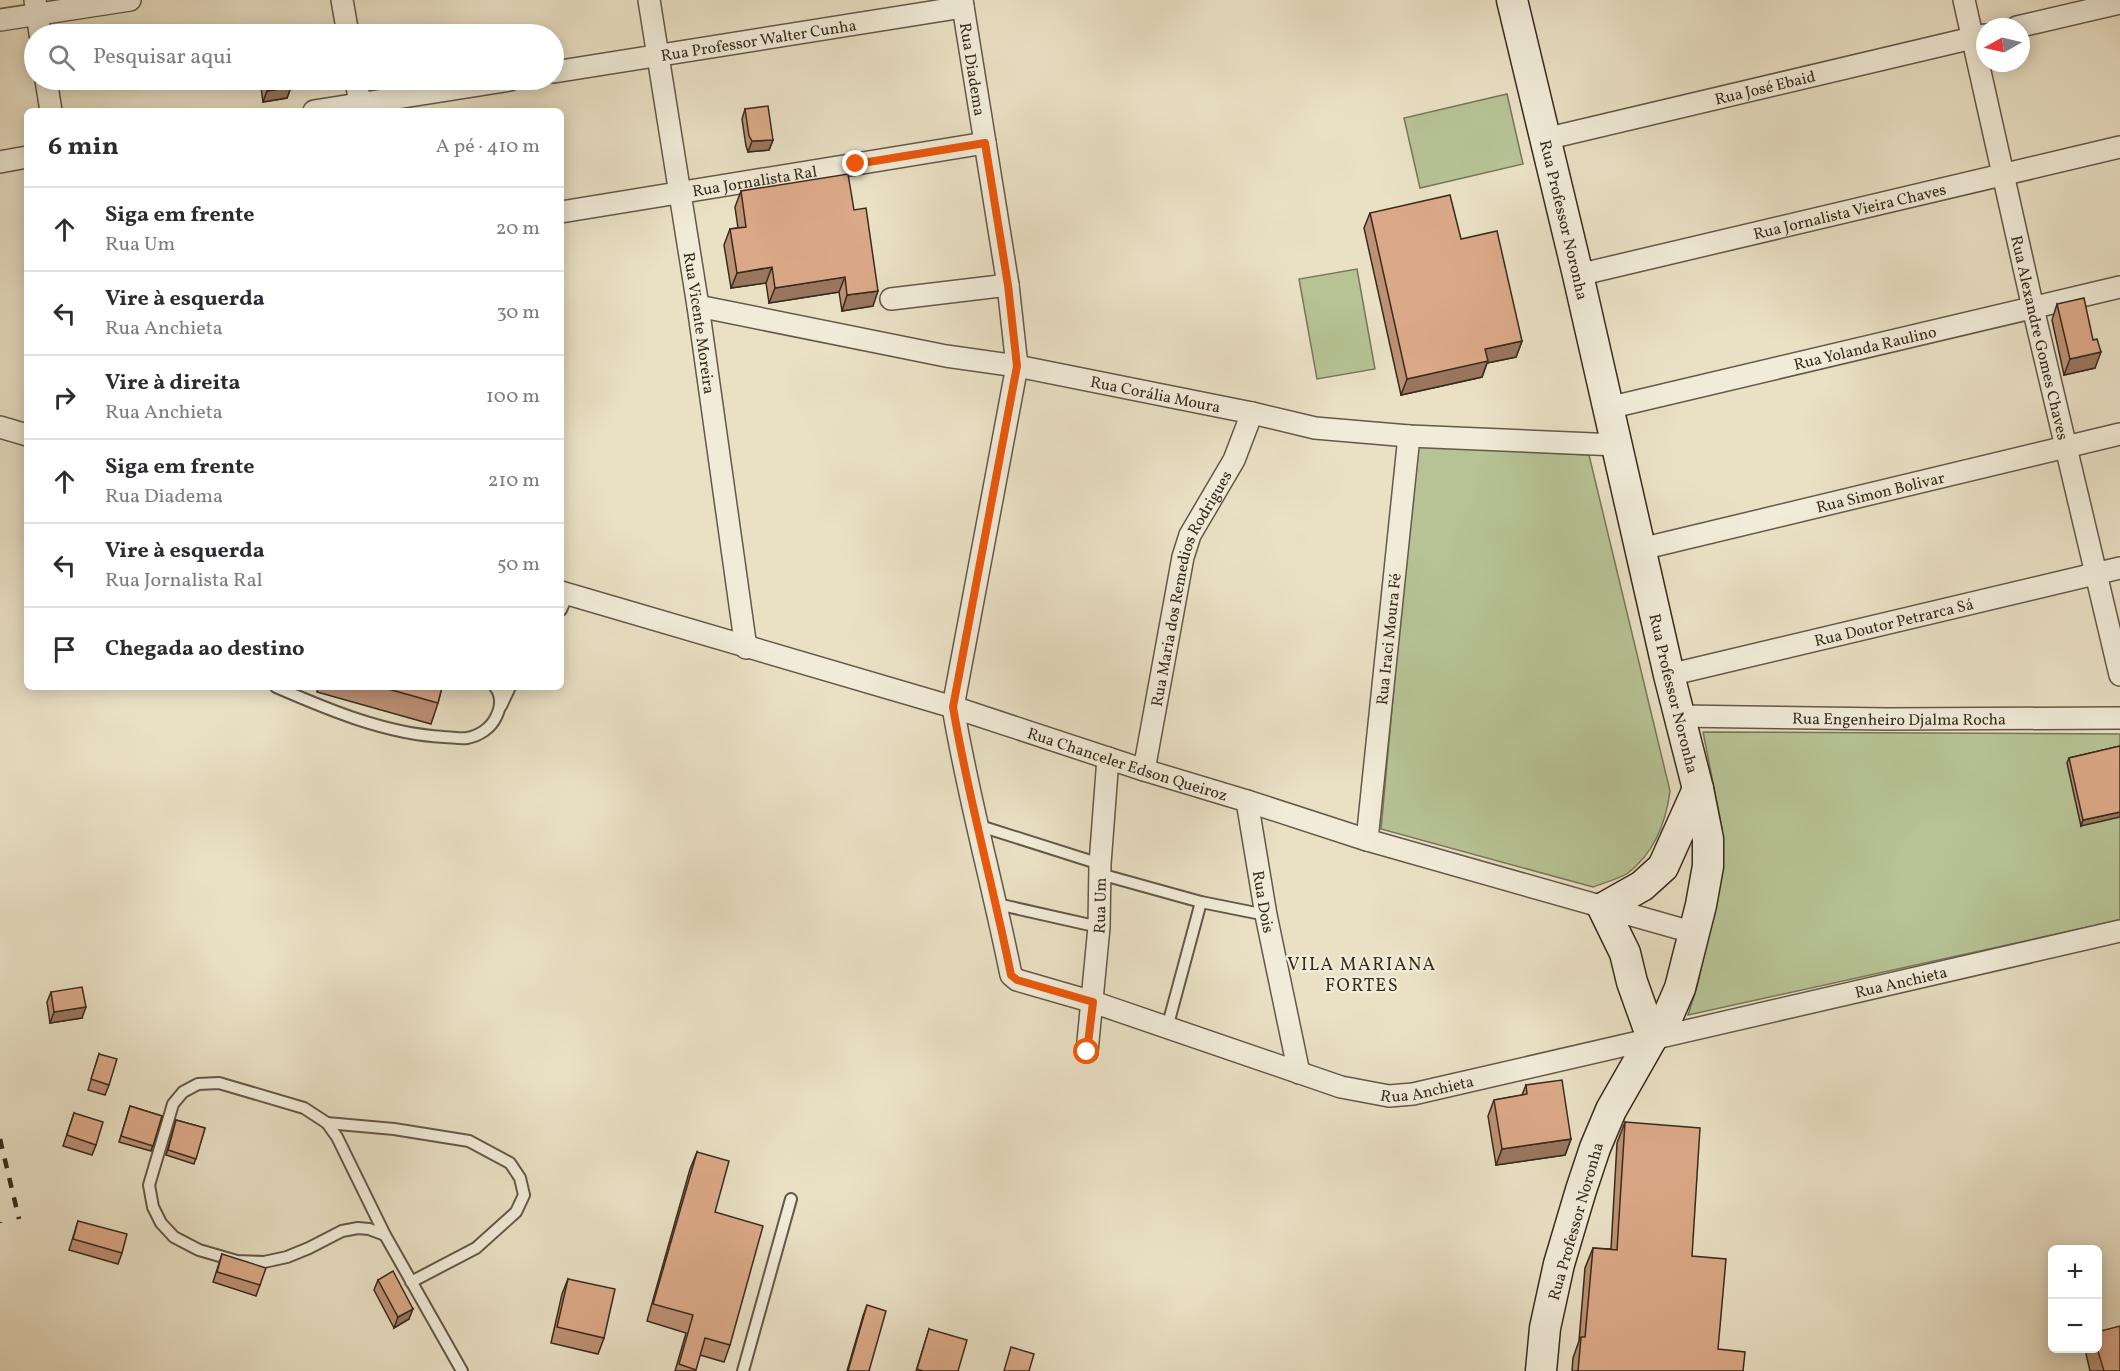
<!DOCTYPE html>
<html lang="pt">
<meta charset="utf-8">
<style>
body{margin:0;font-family:Vollkorn,serif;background:#f2f2f3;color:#2b2b33}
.controls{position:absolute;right:18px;bottom:18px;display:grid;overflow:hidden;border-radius:9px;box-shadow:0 3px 15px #0003}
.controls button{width:54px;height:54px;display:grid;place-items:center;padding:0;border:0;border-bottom:2px solid #e1e1e2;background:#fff;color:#2b2b33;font:30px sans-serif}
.compass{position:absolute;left:1976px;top:18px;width:54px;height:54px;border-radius:50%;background:#fff;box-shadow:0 3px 15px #0003;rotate:262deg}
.stop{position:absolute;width:18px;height:18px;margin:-14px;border:4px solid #ea580c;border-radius:50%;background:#fff}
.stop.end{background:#ea580c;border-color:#fff;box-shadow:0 2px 6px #0008}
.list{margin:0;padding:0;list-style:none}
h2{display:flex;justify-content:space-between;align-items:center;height:78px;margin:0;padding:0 24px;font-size:26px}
h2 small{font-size:20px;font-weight:400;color:#7c7c81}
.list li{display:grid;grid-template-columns:39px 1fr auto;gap:18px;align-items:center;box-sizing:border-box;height:84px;padding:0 24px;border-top:2px solid #e1e1e2}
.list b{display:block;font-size:22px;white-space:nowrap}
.list p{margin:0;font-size:20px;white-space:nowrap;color:#7c7c81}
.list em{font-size:20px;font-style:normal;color:#7c7c81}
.icon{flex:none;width:33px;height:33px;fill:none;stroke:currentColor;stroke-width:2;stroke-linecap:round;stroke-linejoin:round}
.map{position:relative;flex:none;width:2120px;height:1371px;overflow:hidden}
.search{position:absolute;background:#fff;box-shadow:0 3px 15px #0003;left:24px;top:24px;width:540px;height:66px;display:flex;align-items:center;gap:15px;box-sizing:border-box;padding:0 21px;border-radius:33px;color:#7c7c81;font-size:22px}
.panel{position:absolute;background:#fff;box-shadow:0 3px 15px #0003;left:24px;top:108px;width:540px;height:582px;border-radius:9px}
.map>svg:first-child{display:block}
</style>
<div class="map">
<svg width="2120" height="1371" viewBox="0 0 2120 1371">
<rect width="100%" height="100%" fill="#eae1c5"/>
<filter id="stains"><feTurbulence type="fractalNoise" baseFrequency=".00333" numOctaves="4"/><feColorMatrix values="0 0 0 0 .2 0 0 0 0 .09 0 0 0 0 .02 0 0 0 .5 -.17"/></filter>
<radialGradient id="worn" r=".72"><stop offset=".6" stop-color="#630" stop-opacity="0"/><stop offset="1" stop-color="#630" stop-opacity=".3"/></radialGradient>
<g fill="#b7c395" stroke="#78775a" stroke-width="1.5">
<polygon points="1507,94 1523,164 1420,188 1404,118"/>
<polygon points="1357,269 1375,369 1317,379 1299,279"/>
<path d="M1416,446L1589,455L1670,791C1666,822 1654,853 1628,873C1619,879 1603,883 1593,887L1381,829Z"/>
<polygon points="1703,732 2120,734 2120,920 1688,1015 1697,987 1721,878 1722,828"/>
</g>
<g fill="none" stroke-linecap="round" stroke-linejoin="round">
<defs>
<g id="lane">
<polyline points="561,610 568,594"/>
<path d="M276,687C329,710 386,734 444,737C451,737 460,739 467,738C479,736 491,728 496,717C501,707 502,696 495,687"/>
<polyline points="501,706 510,687"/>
<polyline points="977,825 1100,864"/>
<polyline points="1100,874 1201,902 1266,915"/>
<polyline points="997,904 1099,927"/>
<polyline points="1167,1028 1201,902"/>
<polyline points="327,1123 394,1129 469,1141 510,1163 520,1178 524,1195 516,1212 476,1248 411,1282"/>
<polyline points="385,1235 369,1229 358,1228 342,1231 309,1248 287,1257 264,1262 237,1261 199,1250 174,1237 161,1223 153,1207 149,1185 173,1104 183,1092 198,1084 219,1083 304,1108 327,1123 337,1137 385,1235 462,1371"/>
<polyline points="743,1371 791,1199"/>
</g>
<g id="street">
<polyline points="35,0 40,34"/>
<polyline points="342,0 348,34"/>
<path id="s1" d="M649,0L698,306L746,648"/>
<path id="s2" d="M962,0L1008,285L1017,366L953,707C968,797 993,885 1011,975L1017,980L1093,1002L1341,1087L1389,1096L1413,1094L2120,931"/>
<path id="s3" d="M1964,0L2033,308L2120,675"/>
<polyline points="0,20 130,0"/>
<polyline points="2017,27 2120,3"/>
<path id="s4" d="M554,72L963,7"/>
<polyline points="46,80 51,111"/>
<polyline points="356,80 361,111"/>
<polyline points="314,111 510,80"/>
<path id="s5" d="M1545,139L1985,35"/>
<polyline points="0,162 27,157"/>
<path id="s6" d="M561,212L985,143"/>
<path id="s7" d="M1578,275L2120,147"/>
<polyline points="891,299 1008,285"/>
<path id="s8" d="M698,306L946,356L1017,366L1252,413L1315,428L1409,436L1617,445"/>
<path id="s9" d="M1608,408L2120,287"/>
<polyline points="0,427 27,435"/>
<path id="s10" d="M1641,549L2120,434"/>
<path id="s11" d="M561,592L953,707L1144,770L1247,801L1367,840L1695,933"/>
<path id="s12" d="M1669,675L2120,568"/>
<path id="s13" d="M1679,716L1888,719L2120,718"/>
<path id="s14" d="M1144,770L1183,557L1190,535L1234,460L1252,413"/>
<path id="s15" d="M1247,801L1266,915L1299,1073"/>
<path id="s16" d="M1367,840L1409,436"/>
<path id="s17" d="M1087,1052L1099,927L1100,864L1108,758"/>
</g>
<g id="secondary">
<path id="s18" d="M1512,0L1578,275L1669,675L1698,789L1708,839V866L1701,905L1680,988L1667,1018L1652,1038L1611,1110L1595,1148L1581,1190L1559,1264L1545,1328L1541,1371"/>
<polyline points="1652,1038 1632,982 1625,953 1603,908 1642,886 1663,867 1698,789"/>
</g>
</defs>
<use href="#lane" stroke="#645848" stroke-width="14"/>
<use href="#street" stroke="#645848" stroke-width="24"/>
<use href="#secondary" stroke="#382b1e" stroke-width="33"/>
<use href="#lane" stroke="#f1ecd9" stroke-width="10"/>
<use href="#street" stroke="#f1ecd9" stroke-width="21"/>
<use href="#secondary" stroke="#f1ecd9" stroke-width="30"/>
<g stroke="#382b1e" stroke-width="4.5" stroke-dasharray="10 10" stroke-linecap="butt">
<polyline points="0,1139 19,1219"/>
<polyline points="0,1222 0,1223"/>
</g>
</g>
<g fill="#bd9175" stroke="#382b1e" stroke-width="1.5">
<polygon points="260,80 290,80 291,87 287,98 263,102"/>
<polygon points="745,109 773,140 769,150 748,152 746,146 742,119"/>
<polygon points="741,191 854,210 873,306 842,311 839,292 769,303 766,283 731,288 724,245 730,229 738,228 735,207"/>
<polygon points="1370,213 1461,239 1522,341 1516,357 1487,363 1482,377 1401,395 1364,228"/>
<polygon points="2057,304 2095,368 2064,375 2052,320"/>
<polygon points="318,687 442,687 438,703 431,724 317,692"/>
<polygon points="2120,746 2081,826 2067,763 2069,758"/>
<polygon points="51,992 82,1018 50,1023 47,1002"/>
<polygon points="99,1054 109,1085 105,1095 88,1090"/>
<polygon points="1526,1085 1571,1139 1565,1155 1496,1165 1488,1116 1494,1100 1522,1095"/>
<polygon points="130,1106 162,1116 151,1151 119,1142"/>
<polygon points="74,1113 96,1145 92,1155 63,1146"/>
<polygon points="176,1120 205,1128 194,1164 166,1155"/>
<polygon points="1625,1122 1692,1256 1718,1349 1743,1371 1572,1371 1573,1358 1579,1341 1585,1268 1593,1248 1611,1249 1617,1143"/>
<polygon points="697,1152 715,1212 730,1345 724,1362 700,1355 695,1371 675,1371 686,1333 647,1321 690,1169"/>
<polygon points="78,1221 122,1253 118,1264 69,1250"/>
<polygon points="222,1254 260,1285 256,1296 213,1282"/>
<polygon points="568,1279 604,1338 598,1354 551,1343 562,1294"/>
<polygon points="378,1280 409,1319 394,1328 374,1290"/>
<polygon points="867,1305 869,1371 847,1371 863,1316"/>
<polygon points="929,1329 958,1371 916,1371"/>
<polygon points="2088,1348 2097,1348 2120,1371 2090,1371 2086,1354"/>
</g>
<g fill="#9a765f" stroke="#382b1e" stroke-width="1.5">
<polygon points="291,87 287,98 263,102 267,91"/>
<polygon points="773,140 769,150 748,152 752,141"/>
<polygon points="772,267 766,283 731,288 737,273"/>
<polygon points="845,277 839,292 769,303 775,288"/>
<polygon points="878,291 873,306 842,311 847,295"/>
<polygon points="1522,341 1516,357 1487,363 1482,377 1401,395 1407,379 1485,349"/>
<polygon points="2101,352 2095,368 2064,375 2070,359"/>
<polygon points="2120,812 2120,817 2081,826 2083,820"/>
<polygon points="86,1007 82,1018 50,1023 54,1012"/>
<polygon points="1571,1139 1565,1155 1496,1165 1502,1149"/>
<polygon points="413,1309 409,1319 394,1328 398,1317"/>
</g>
<g fill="#dca988" stroke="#382b1e" stroke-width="1.5">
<polygon points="266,80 290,80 291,87 267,91"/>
<polygon points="768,106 773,140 752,141 749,136 745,109"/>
<polygon points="848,174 854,210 866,208 878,291 847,295 845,277 775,288 772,267 737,273 730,229 746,227 741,191"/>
<polygon points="1450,195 1461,239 1497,231 1522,341 1485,349 1488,361 1407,379 1370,213"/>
<polygon points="2084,298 2093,340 2097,339 2101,352 2070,359 2057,304"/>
<polygon points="381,687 442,687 438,703"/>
<polygon points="2120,746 2120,812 2083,820 2069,758"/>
<polygon points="82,987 86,1007 54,1012 51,992"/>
<polygon points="99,1054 117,1059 109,1085 91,1079"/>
<polygon points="1562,1080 1571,1139 1502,1149 1494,1100 1527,1094 1526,1085"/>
<polygon points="130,1106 162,1116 153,1146 121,1136"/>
<polygon points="74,1113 103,1122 96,1145 67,1135"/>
<polygon points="176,1120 205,1128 196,1159 168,1150"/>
<polygon points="1625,1122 1700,1128 1692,1256 1726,1259 1718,1349 1745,1352 1743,1371 1578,1371 1581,1337 1585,1337 1593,1248 1617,1250"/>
<polygon points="697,1152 729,1161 715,1212 763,1226 730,1345 705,1338 696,1370 679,1364 693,1315 653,1304"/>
<polygon points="78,1221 127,1234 122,1253 73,1239"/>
<polygon points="222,1254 266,1268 260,1285 217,1272"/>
<polygon points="393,1271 413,1309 398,1317 378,1280"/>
<polygon points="568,1279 615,1289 604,1338 557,1327"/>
<polygon points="867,1305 886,1311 869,1371 848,1371"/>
<polygon points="2120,1326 2120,1371 2104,1371 2097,1348 2097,1332"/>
<polygon points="929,1329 967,1340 958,1371 923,1371 917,1369"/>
<polygon points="1011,1347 1034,1354 1029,1371 1004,1371"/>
</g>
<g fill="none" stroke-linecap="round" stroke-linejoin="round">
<path stroke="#ea580c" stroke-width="8" d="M856,164L985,143L1008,285L1017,366L953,707C968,797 993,885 1011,975L1017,980L1093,1002L1087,1052"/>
</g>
<g text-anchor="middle" stroke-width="4.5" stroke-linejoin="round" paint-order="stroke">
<g font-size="16" fill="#382b1e" stroke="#f1ecd9">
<text dy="6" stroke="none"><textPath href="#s4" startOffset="207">Rua Professor Walter Cunha</textPath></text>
<text dy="6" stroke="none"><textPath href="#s2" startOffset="70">Rua Diadema</textPath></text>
<text dy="6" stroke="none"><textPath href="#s5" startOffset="226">Rua José Ebaid</textPath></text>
<text dy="6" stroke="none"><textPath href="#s6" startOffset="196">Rua Jornalista Ral</textPath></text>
<text dy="6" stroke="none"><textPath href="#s7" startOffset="279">Rua Jornalista Vieira Chaves</textPath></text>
<text dy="6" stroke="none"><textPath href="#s18" startOffset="226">Rua Professor Noronha</textPath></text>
<text dy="6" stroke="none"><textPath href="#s1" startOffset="327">Rua Vicente Moreira</textPath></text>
<text dy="6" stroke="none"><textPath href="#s3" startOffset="346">Rua Alexandre Gomes Chaves</textPath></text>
<text dy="6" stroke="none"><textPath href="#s9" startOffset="264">Rua Yolanda Raulino</textPath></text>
<text dy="6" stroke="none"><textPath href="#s8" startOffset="466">Rua Corália Moura</textPath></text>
<text dy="6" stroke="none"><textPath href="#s10" startOffset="246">Rua Simon Bolivar</textPath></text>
<text dy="6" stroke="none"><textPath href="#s14" startOffset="189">Rua Maria dos Remedios Rodrigues</textPath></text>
<text dy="6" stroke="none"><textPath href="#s12" startOffset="231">Rua Doutor Petrarca Sá</textPath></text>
<text dy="6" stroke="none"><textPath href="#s16" startOffset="202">Rua Iraci Moura Fé</textPath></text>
<text dy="6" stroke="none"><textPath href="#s18" startOffset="712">Rua Professor Noronha</textPath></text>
<text dy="6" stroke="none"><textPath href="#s13" startOffset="220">Rua Engenheiro Djalma Rocha</textPath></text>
<text dy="6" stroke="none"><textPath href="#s11" startOffset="592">Rua Chanceler Edson Queiroz</textPath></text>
<text dy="6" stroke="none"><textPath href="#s15" startOffset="102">Rua Dois</textPath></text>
<text dy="6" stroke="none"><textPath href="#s17" startOffset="147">Rua Um</textPath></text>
<text dy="6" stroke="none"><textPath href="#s2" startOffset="1914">Rua Anchieta</textPath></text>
<text dy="6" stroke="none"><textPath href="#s2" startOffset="1428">Rua Anchieta</textPath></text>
<text transform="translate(1575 1221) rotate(-74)" y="6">Rua Professor Noronha</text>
</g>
<g font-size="18" letter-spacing="1.5" fill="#382b1e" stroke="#f1ecd9">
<text x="1362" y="970">VILA MARIANA<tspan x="1362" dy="21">FORTES</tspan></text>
</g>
</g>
<rect width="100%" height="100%" filter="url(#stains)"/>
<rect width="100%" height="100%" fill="url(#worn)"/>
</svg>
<div class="controls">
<button>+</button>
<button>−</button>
</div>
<svg class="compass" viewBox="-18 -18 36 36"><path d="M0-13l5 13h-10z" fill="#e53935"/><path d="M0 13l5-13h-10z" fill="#7c7c81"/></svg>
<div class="stop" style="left:1087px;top:1052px"></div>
<div class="stop end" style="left:856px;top:164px"></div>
<div class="search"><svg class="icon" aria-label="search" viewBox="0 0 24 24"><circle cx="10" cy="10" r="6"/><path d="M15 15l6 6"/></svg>Pesquisar aqui</div>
<section class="panel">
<h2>6 min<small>A pé · 410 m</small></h2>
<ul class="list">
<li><svg class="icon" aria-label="ahead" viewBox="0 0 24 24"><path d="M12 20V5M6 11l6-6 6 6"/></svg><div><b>Siga em frente</b><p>Rua Um</p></div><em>20 m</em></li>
<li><svg class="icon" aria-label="left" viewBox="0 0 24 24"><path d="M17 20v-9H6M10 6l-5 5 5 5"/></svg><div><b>Vire à esquerda</b><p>Rua Anchieta</p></div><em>30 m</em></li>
<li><svg class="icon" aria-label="right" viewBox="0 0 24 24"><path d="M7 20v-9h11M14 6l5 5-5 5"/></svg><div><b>Vire à direita</b><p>Rua Anchieta</p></div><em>100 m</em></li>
<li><svg class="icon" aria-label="ahead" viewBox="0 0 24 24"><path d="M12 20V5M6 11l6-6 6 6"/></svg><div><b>Siga em frente</b><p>Rua Diadema</p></div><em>210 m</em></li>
<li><svg class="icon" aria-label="left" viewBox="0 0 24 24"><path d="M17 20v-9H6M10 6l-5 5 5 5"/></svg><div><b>Vire à esquerda</b><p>Rua Jornalista Ral</p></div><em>50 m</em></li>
<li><svg class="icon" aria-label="arrive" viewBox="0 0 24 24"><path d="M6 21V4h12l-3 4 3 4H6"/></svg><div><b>Chegada ao destino</b></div></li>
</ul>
</section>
</div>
